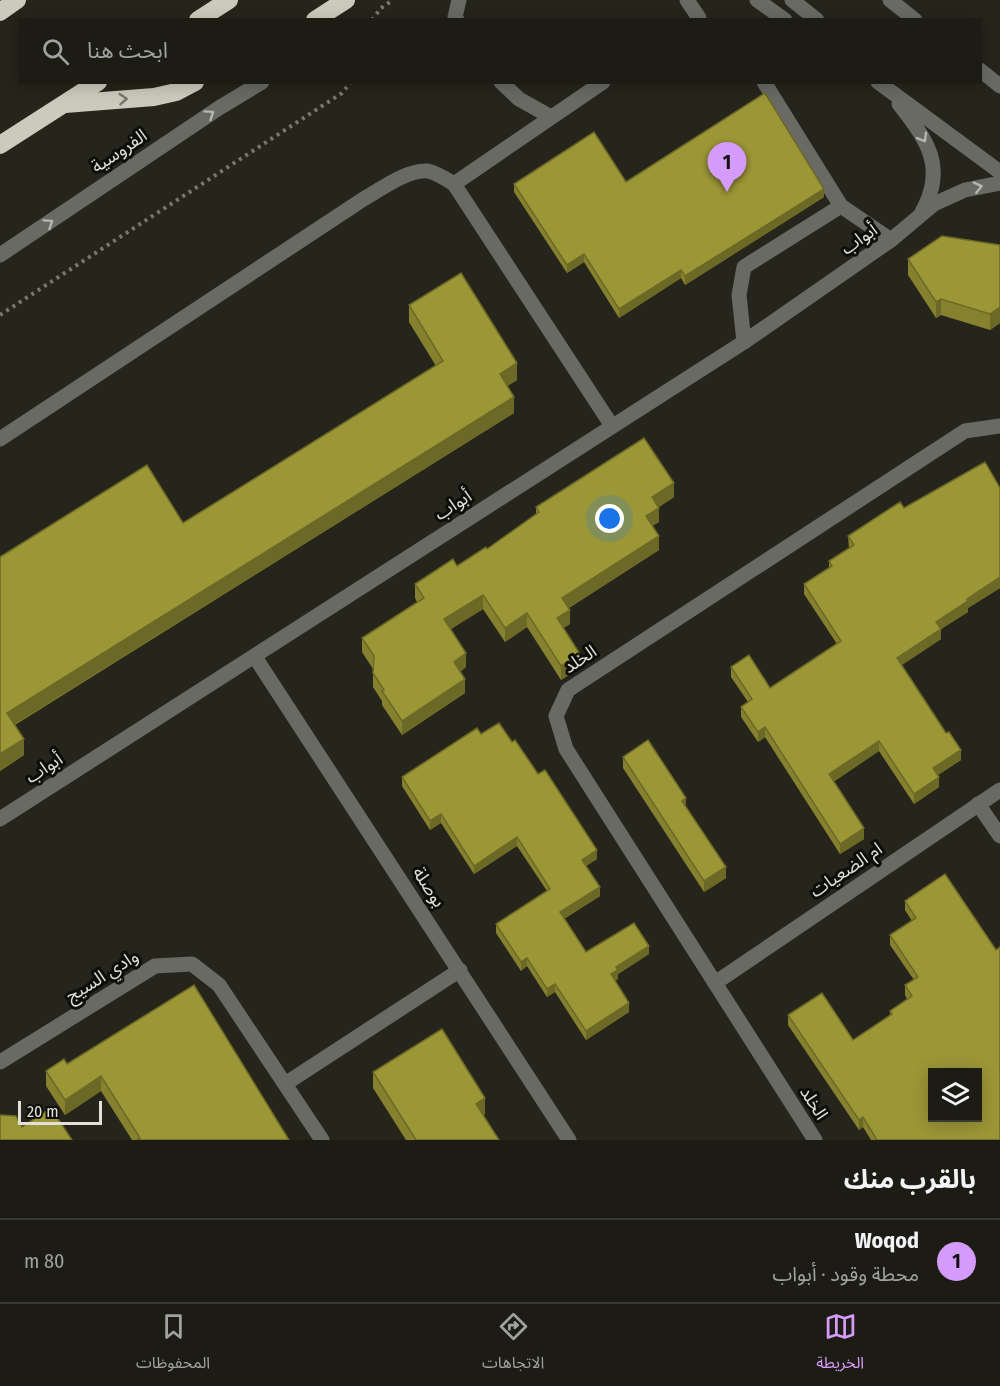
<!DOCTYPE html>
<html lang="ar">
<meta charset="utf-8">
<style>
body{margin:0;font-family:"Fira Sans Condensed","Noto Sans Arabic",sans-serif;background:#292922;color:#f1f3f6;direction:rtl}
.controls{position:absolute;right:18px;bottom:18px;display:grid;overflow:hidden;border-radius:0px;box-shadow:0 3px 15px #0003}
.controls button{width:54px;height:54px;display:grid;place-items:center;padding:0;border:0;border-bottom:2px solid #3a3a34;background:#1c1c14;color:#f1f3f6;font:30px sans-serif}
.scale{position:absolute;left:18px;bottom:15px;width:84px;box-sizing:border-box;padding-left:6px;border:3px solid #e1e1da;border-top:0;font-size:16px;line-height:21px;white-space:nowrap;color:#e1e1da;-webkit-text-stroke:4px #0e0e09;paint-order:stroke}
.you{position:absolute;left:610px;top:519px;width:21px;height:21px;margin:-15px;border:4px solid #fff;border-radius:50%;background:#1a73e8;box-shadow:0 0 0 9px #1a73e833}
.badge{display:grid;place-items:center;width:39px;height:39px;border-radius:50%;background:#d59bfa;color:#111;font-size:20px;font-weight:700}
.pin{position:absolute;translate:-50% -50px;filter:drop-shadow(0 2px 3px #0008)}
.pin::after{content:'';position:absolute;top:32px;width:21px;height:18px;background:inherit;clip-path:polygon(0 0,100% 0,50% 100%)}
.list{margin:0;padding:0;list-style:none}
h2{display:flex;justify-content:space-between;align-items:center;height:78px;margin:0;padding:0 24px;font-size:26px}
h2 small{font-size:20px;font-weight:400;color:#a0a1a0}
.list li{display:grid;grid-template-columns:39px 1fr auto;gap:18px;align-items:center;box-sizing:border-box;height:84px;padding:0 24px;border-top:2px solid #3a3a34}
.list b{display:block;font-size:22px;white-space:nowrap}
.list p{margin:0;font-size:20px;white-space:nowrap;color:#a0a1a0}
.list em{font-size:20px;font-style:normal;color:#a0a1a0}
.icon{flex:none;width:33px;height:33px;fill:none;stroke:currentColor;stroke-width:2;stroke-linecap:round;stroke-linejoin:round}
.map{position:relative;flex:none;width:1000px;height:1140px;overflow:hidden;direction:ltr}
.search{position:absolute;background:#1c1c14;box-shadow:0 3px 15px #0003;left:18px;right:18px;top:18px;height:66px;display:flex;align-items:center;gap:15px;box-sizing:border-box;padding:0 21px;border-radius:0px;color:#a0a1a0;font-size:22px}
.sheet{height:162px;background:#1c1c14}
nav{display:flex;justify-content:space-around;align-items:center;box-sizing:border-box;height:84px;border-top:2px solid #3a3a34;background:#1c1c14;font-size:16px;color:#a0a1a0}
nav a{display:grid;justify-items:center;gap:3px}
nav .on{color:#d59bfa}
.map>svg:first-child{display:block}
</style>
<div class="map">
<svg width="1000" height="1140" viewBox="0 0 1000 1140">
<rect width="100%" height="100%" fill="#26251b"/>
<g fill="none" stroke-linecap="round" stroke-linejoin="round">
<g stroke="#77776e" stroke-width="4" stroke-dasharray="3 4.5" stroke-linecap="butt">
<polyline points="372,20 381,8 393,0"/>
<polyline points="0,315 342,93 351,82"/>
</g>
<g stroke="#6a6a64" stroke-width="15">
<polyline points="687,0 699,18"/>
<polyline points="757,0 785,20"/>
<polyline points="792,0 817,20"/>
<polyline points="890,0 915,20"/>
<polyline points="457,20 455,17 459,0"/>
<polyline points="980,70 1000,86"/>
<polyline points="501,82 519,99 551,117"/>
<polyline points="764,82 841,206 891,240"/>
<polyline points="878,82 1000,172"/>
<path d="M899,104C927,140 947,167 922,212"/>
<polyline points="454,184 603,82"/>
<polyline points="0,255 219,108 262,82"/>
<polyline points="744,342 739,295 744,267 841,206"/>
<path d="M0,439L362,200C378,191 407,169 428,171C437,173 446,179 454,184L612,426"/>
<polyline points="255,657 569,1140"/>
<polyline points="978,804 1000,836"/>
<polyline points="0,819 744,342 891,240 934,204 965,190 1000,183"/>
<polyline points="715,983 1000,790"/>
<polyline points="0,1062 155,966 192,964 219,985 322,1140"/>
<polyline points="285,1084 460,970"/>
<polyline points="815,1140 566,749 556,716 568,690 965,431 1000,426"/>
</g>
<g stroke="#cbcbbd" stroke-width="18">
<polyline points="0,12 17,0"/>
<polyline points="198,20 229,0"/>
<polyline points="315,20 346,0"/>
<polyline points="65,104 154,97 176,92 195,82"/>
<polyline points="0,145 98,82"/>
</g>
</g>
<g fill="#85812e">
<polygon points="626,182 824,197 685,285 681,278 619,318 584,262 567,273 514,192 514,184"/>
<polygon points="1000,245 1000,323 990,330 941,315 936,318 908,275 908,259"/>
<polygon points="409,305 517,380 507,386 514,413 15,725 24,755 0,771 0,557 183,523 436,366 409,322"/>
<polygon points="1000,488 1000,588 968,608 968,612 941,629 941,639 902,665 961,760 938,775 939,787 914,804 879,751 833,782 864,839 840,854 765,737 758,742 741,717 741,707 748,702 731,677 731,667 770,688 837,644 804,594 804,584 829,568 829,561 849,548 848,536 904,508"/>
<polygon points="674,497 659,507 659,522 652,526 659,550 569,608 570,624 563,628 580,668 561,680 527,627 505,642 483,609 451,629 466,667 460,672 465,693 402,735 382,705 382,701 373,687 373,669 362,652 362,638 417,602 415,598 415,584 457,566 487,549 536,514 536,507"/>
<polygon points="481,734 512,742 538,774 597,859 586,866 600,896 564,919 586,952 649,954 618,974 618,979 615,980 629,1012 586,1040 555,992 547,997 527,966 521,971 496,933 496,924 547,891 517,846 474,874 441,823 430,830 402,786 402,777"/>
<polygon points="623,757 686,807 726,878 704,892 623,768"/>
<polygon points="945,874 1000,1140 871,1140 863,1127 859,1130 788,1025 788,1015 853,1040 890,1016 890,1011 907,999 905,995 905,985 914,980 890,945 890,935 912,921 905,910 905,901"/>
<polygon points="67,1064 289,1140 132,1140 101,1091 65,1115 46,1086 46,1071"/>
<polygon points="373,1072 485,1114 483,1115 499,1140 406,1140 373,1088"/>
</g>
<g fill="#6c6926">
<polygon points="824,189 824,197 685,285 685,276"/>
<polygon points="584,254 584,262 567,273 567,265"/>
<polygon points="681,270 681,278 619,318 619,309"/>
<polygon points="941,299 941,315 936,318 936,302"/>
<polygon points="1000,307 1000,323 990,330 990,314"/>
<polygon points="517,363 517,380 500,391 500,374"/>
<polygon points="514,397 514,413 7,729 7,713"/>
<polygon points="674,483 674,497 652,511 652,497"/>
<polygon points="659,508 659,522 646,530 646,516"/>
<polygon points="659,536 659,550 562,612 562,598"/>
<polygon points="1000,577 1000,588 968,608 968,612 941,629 941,639 897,668 897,658 936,622 967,599"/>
<polygon points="483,595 483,609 444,633 444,619"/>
<polygon points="570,610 570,624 557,632 557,618"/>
<polygon points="527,613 527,627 505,642 505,628"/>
<polygon points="466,653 466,667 454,676 454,662"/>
<polygon points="580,654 580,668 561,680 561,666"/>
<polygon points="465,679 465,693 402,735 402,721"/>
<polygon points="765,727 765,737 758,742 758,732"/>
<polygon points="24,739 24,755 0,771 0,754"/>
<polygon points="879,741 879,751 829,785 829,774"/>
<polygon points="961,750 961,760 933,778 933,768"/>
<polygon points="939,777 939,787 914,804 914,794"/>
<polygon points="686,798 686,809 682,801"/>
<polygon points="441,814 441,823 430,830 430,821"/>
<polygon points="864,828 864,839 840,854 840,844"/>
<polygon points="517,837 517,846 474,874 474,866"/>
<polygon points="597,850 597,859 582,868 582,860"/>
<polygon points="726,867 726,878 704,892 704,881"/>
<polygon points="600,887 600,896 560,921 560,912"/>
<polygon points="649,946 649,954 618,974 618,979 611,983 611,974 616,967"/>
<polygon points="527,958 527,966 521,971 521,962"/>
<polygon points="555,984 555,992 547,997 547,989"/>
<polygon points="629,1003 629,1012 586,1040 586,1031"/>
<polygon points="101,1076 101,1091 65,1115 65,1100"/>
<polygon points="485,1098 485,1114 476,1120 476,1104"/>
<polygon points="863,1117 863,1127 859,1130 859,1120"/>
</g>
<g fill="#9b9636" stroke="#6c6926" stroke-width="1.5" fill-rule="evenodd">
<polygon points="765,93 824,189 685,276 681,270 619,309 584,254 567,265 514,184 594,132 626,182"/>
<polygon points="942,236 1000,245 1000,307 990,314 941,299 936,302 908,259"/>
<polygon points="461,273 517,363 500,374 514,397 7,713 24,739 0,754 0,557 147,465 183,523 443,361 409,305"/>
<polygon points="644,438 674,483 652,497 659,508 646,516 659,536 562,598 570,610 557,618 580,654 561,666 527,613 505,628 483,595 444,619 466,653 454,662 465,679 402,721 382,691 384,690 373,673 374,656 362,638 424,598 415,584 453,559 457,566 486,547 487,549 539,512 536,507"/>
<polygon points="985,462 1000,488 1000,577 967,599 968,601 936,622 941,629 897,658 946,733 949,732 961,750 933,768 939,777 914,794 879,741 829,774 864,828 840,844 765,727 758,732 741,707 752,699 731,667 749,655 770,688 841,641 804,584 832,566 829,561 854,545 848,536 900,502 904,508"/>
<polygon points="499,723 512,742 515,740 538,774 545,770 597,850 582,860 600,887 560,912 586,952 634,923 649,946 616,967 618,970 611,974 629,1003 586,1031 555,984 547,989 527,958 521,962 496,924 550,889 517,837 474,866 441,814 430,821 402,777 477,728 481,734"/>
<polygon points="648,740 686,798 682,801 726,867 704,881 623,757"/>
<path d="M945,874L996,950L1000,947V1140H877L863,1117L859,1120L788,1015L822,993L853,1040L892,1014L890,1011L912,996L905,985L918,977L890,935L916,918L905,901ZM933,1072H978V1118H933Z"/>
<polygon points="194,985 289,1140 137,1140 140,1138 101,1076 65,1100 46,1071 64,1059 67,1064"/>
<polygon points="442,1029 485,1098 476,1104 499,1140 416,1140 373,1072"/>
<polygon points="51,1108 72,1140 0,1140 0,1115 16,1116 22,1127"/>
</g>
<defs><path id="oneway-chevron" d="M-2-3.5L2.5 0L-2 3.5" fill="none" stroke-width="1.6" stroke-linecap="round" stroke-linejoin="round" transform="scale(1.5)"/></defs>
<use stroke="#76766c" href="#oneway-chevron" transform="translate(123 99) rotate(-4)"/>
<g stroke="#b7b7b1">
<use href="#oneway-chevron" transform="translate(210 114) rotate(-34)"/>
<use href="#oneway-chevron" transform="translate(923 138) rotate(60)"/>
<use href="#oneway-chevron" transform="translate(978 187) rotate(-13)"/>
<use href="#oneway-chevron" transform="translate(49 223) rotate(-34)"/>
</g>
<g text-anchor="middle" stroke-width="6" stroke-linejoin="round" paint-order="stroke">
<g font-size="18" fill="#e1e1da" stroke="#0e0e09">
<text transform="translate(119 151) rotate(-34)" y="6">الفروسية</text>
<text transform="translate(859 239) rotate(-35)" y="6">أبواب</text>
<text transform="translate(453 505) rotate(-33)" y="6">أبواب</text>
<text transform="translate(580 659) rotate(-33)" y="6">الخلد</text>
<text transform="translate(44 768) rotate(-33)" y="6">أبواب</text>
<text transform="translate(846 870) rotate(-34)" y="6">ام الضعيات</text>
<text transform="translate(429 887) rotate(57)" y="6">بوصلة</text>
<text transform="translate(102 976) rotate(-32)" y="6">وادي السيج</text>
<text transform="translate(814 1103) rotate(58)" y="6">الخلد</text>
</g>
</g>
</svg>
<div class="controls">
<button><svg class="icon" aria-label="layers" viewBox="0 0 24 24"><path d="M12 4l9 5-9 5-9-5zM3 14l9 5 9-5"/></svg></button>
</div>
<div class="scale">20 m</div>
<div class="you"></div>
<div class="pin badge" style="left:727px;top:192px">1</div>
<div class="search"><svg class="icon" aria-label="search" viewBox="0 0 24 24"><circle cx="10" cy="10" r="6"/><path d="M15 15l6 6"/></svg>ابحث هنا</div>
</div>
<section class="sheet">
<h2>بالقرب منك<small></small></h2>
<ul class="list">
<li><span class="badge">1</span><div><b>Woqod</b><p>محطة وقود · أبواب</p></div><em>80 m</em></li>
</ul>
</section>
<nav>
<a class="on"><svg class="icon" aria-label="map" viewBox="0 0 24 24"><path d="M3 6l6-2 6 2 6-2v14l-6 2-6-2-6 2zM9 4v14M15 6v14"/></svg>الخريطة</a>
<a><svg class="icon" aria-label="directions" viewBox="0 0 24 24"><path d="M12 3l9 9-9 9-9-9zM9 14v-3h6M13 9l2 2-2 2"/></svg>الاتجاهات</a>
<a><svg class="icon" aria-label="saved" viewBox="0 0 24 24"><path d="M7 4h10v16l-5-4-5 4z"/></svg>المحفوظات</a>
</nav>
